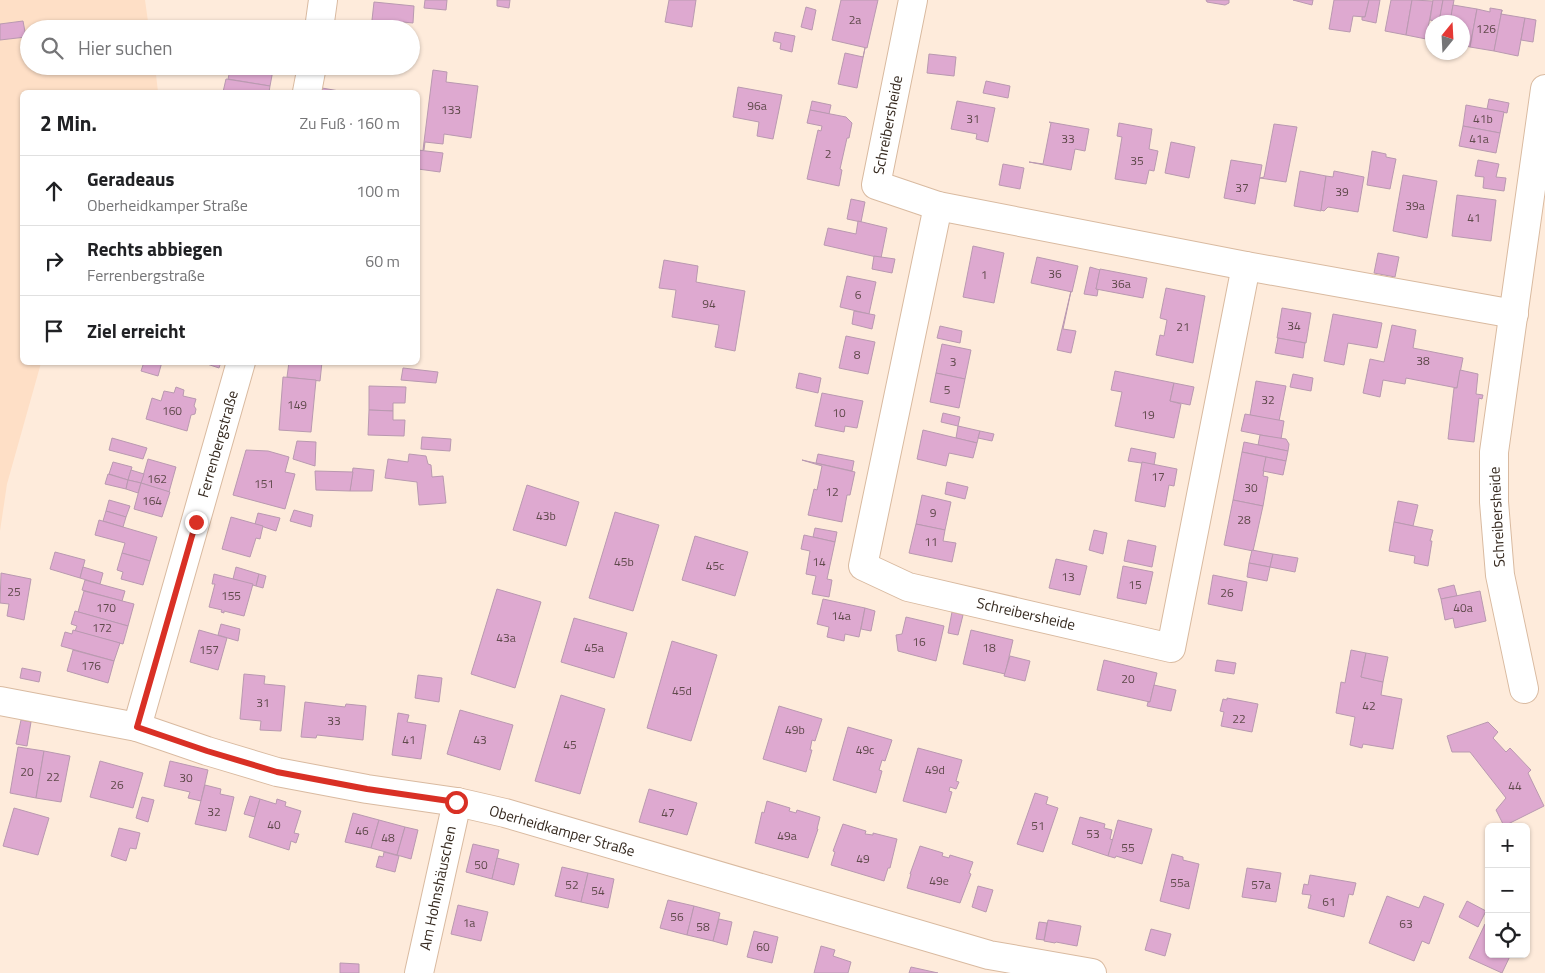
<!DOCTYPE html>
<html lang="de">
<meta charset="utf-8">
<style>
body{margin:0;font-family:"Titillium Web",sans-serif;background:#f2f2f2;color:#202124}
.controls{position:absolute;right:15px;bottom:15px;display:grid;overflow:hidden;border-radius:8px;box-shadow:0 1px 4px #0004}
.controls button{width:45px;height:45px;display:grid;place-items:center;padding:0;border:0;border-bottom:1px solid #e0e0e0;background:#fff;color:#202124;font:25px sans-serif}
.compass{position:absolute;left:1425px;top:15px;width:45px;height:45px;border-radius:50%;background:#fff;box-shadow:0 1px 4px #0004;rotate:18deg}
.stop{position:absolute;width:15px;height:15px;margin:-11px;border:4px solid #d93025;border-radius:50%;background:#fff}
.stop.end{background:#d93025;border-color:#fff;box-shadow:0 1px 5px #0008}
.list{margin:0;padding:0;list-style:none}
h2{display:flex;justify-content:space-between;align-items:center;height:65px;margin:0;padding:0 20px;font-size:21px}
h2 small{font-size:16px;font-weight:400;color:#757577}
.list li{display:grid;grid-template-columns:32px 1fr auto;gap:15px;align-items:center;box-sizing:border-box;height:70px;padding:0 20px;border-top:1px solid #e0e0e0}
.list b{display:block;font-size:19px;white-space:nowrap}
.list p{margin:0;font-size:16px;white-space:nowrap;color:#757577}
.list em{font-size:16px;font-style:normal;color:#757577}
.icon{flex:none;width:28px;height:28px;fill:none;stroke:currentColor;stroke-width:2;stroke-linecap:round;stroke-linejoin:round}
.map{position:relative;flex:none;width:1545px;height:973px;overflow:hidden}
.search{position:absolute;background:#fff;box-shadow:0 1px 4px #0004;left:20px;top:20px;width:400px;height:55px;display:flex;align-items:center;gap:12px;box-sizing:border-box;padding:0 18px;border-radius:28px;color:#757577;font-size:19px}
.panel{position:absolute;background:#fff;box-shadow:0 1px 4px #0004;left:20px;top:90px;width:400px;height:275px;border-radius:8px}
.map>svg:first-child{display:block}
</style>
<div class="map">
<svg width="1545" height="973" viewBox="0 0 1545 973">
<rect width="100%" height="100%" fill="#feebdb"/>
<polygon fill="#fedfc6" points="0,0 145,0 149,29 29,29 29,66 155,66 158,92 22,92 22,362 41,363 7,484 0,531"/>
<g fill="#dea9d0" stroke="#b999b0">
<polygon points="425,0 447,0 446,10 424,8"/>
<polygon points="497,0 510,0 509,8 497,6"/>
<polygon points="669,0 696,0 692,27 665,22"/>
<polygon points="841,0 878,0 867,48 832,40"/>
<polygon points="1206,0 1229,0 1229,3 1225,5 1207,2"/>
<polygon points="1293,0 1313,0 1312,5"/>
<polygon points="1334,0 1369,0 1365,17 1353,16 1350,32 1329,29"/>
<polygon points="1369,0 1380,0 1376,23 1362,20 1362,17 1365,17"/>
<polygon points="1391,0 1412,0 1406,35 1385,31"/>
<polygon points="1412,0 1433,1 1426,39 1406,35"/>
<polygon points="1433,0 1443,0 1439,22 1430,20"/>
<polygon points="1443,0 1454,0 1450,22 1439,22"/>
<polygon points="374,2 414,6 413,23 403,22 402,29 371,29"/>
<polygon points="1453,5 1477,9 1470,47 1462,45 1462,22 1450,22"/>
<polygon points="806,7 816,10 812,30 801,27"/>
<polygon points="1490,8 1502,10 1494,51 1470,47 1477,9 1490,12"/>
<polygon points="1502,10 1501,14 1525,18 1518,56 1494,51"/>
<polygon points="1525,18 1536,20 1533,42 1521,40"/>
<polygon points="23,21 26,37 0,40 0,24"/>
<polygon points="239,22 276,29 238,29"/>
<polygon points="775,32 795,36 792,52 780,49 781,43 773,41"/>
<polygon points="865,48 857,88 838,84 845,53 863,57"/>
<polygon points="929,54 956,57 954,76 927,73"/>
<polygon points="231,66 270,66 273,70 270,86 228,79"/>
<polygon points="433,70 447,72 446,82 478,86 471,138 444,134 443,144 425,142 424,150 423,150"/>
<polygon points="226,79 270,86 269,92 223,92"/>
<polygon points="986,81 1010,86 1008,98 983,93"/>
<polygon points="738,87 782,95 773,139 757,136 759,122 733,117"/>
<polygon points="322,88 345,92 322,92"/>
<polygon points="1489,99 1509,103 1507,113 1487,109"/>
<polygon points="812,101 831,105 829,114 810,110"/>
<polygon points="957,101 995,108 988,142 976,139 977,134 951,129"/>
<polygon points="1466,105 1504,112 1500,133 1463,126"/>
<polygon points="810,110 846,117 852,123 849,138 847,138 840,169 842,170 839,186 807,179 818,130 821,131 822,126 807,123"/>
<polygon points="1049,122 1089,129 1085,151 1075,149 1071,170 1029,162 1043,164 1051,123"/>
<polygon points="1119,123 1152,129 1149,149 1158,151 1154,171 1149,170 1146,184 1115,179 1122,137 1117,136"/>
<polygon points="1274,124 1297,127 1286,182 1260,178 1264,177"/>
<polygon points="1463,126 1500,133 1496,153 1459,146"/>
<polygon points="1171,142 1195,147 1189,178 1165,173"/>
<polygon points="418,150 443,153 440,172 418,169"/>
<polygon points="1372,151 1386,154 1386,157 1396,159 1390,189 1367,185"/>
<polygon points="1231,160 1262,165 1255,204 1224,198"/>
<polygon points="1478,160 1499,164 1496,177 1506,178 1504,191 1483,188 1484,177 1475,176"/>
<polygon points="1003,164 1024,168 1020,189 999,185"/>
<polygon points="1300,171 1326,176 1321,211 1294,206"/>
<polygon points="1334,171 1364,177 1358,212 1328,207 1324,211 1321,210 1326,176 1333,177"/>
<polygon points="1403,175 1437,181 1427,238 1393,231"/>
<polygon points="1457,195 1496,200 1491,241 1452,236"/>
<polygon points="851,199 865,202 861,222 847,219"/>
<polygon points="858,221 887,228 881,258 824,245 828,228 856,234"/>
<polygon points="973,246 1004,253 994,303 963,297"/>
<polygon points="1378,253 1399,257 1395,277 1374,273"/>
<polygon points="874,256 895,259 892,273 872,269"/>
<polygon points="1037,257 1078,266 1072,292 1031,283"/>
<polygon points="664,260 698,266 696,282 745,291 735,351 715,347 719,325 672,317 676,290 659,288"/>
<polygon points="1090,267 1100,270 1096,289 1098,290 1097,296 1084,294"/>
<polygon points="1100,269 1147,278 1143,298 1096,289"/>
<polygon points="847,276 876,282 869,314 840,307"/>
<polygon points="1166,288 1205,296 1193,363 1156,355 1160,335 1164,336 1167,320 1160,318"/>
<polygon points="1071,291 1063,329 1076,331 1071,353 1057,350"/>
<polygon points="1282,308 1311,313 1306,343 1277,338"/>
<polygon points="854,311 875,315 872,329 852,324"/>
<polygon points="1333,314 1382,323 1377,348 1348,343 1344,365 1324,361"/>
<polygon points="1392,325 1416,330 1413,348 1463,358 1457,388 1406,378 1405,384 1383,380 1380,397 1363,393 1370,359 1384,362"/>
<polygon points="940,326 962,331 960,343 937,338"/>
<polygon points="846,336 875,342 868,374 839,368"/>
<polygon points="1278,338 1305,343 1303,358 1275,353"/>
<polygon points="942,344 971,350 965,379 936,373"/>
<polygon points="144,362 162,362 158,376 141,371"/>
<polygon points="201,362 221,362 219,368"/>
<polygon points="289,362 322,362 320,381 287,377"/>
<polygon points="403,368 438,372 436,383 401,380"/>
<polygon points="1460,370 1478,374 1476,394 1483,395 1482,399 1479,398 1474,442 1448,439 1454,388 1457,388"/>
<polygon points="1115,371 1174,383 1170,401 1181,404 1174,438 1115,426 1122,392 1111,390"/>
<polygon points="799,373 821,378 818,393 796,388"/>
<polygon points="936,373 965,379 959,408 930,402"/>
<polygon points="1293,374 1313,378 1311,391 1290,387"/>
<polygon points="283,377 316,380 311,432 279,430"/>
<polygon points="1256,381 1286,386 1279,421 1250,415"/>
<polygon points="1174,383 1194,387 1190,405 1170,401"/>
<polygon points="369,386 406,387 405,403 393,403 393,411 369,410"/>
<polygon points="176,387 184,390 183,396 196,399 194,406 196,409 195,414 191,415 187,431 146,419 152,398 161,401 164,391 174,393"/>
<polygon points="822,393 863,401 857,428 845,426 844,432 815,426"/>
<polygon points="369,410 393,411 393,420 405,420 404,436 368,435"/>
<polygon points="943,413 960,417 958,426 941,422"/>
<polygon points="1245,414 1284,421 1281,439 1241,431"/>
<polygon points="958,426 980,431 977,443 956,438"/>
<polygon points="923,430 977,443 973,458 949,453 946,466 917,459"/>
<polygon points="980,431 994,434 992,441 978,438"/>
<polygon points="1260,435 1286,439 1289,444 1288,451 1258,445"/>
<polygon points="422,437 451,439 450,451 421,449"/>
<polygon points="112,438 147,448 143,459 109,450"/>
<polygon points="297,441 316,442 315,466 293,459"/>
<polygon points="1244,442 1288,451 1286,461 1242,452"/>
<polygon points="1131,448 1156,453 1154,465 1128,461"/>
<polygon points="246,450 268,451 289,457 285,472 295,474 285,509 233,495"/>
<polygon points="1242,452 1266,457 1263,476 1268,477 1263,506 1233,500"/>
<polygon points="409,454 426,456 428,464 431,465 432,477 443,476 446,503 419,505 417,482 385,478 388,459 408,462"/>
<polygon points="818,454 854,461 852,471 816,463"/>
<polygon points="1266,457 1286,461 1283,475 1263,471"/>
<polygon points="148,459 176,467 169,492 141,483"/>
<polygon points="802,460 855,472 850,495 847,495 842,522 808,515 814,489 817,490 822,466"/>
<polygon points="113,462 132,467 128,480 109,474"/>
<polygon points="1142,462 1177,469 1174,486 1169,485 1165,507 1135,501"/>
<polygon points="353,468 374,470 372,491 350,491"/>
<polygon points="131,470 144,474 141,483 128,480"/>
<polygon points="315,471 353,472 350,491 316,490"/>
<polygon points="108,474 128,480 126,489 105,484"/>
<polygon points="128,480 141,483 138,493 126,489"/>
<polygon points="947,482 968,487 965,499 945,494"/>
<polygon points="141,483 170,492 162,517 134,509"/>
<polygon points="527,485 579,502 566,546 513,530"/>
<polygon points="922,495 951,502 945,530 916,524"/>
<polygon points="109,500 130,506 126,517 106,511"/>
<polygon points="1233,500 1263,506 1253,551 1224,545"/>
<polygon points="1398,501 1418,505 1413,526 1394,522"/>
<polygon points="294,510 313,515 311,527 290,521"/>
<polygon points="106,511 126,517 123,527 103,521"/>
<polygon points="615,512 659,525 633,611 589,598"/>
<polygon points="258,513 280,518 276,531 255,524"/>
<polygon points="231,517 263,526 260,539 256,538 250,557 222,549"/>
<polygon points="99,520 157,537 150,561 122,553 125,543 95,535"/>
<polygon points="1394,522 1433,530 1430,541 1432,541 1428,566 1414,563 1415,556 1389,551"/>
<polygon points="916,524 945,530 943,541 956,543 952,562 909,553"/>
<polygon points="815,528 837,532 835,542 813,537"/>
<polygon points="1094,530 1107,533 1103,554 1089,550"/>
<polygon points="804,535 835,542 827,579 832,580 829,597 812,594 816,576 806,574 810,551 801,549"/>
<polygon points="695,536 748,552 735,596 682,580"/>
<polygon points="1128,540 1156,546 1152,567 1124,561"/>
<polygon points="1252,550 1273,554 1270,567 1249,563"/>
<polygon points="55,552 85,560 80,578 50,569"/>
<polygon points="122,553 150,561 143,585 121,579 123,572 117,570"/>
<polygon points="1273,554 1298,558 1295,572 1270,567"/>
<polygon points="1056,559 1087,566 1080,595 1049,588"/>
<polygon points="1249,563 1270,567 1267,581 1247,577"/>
<polygon points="1123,566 1153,572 1146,604 1117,598"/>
<polygon points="83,567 103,573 100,584 80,578"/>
<polygon points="236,567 259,574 256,586 233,579"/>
<polygon points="1,573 31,579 24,620 7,616 9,604 0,603"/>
<polygon points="214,574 253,584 244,616 224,611 224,613 221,612 222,610 209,607 215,584 212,584"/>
<polygon points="259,574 266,576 263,588 256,586"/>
<polygon points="1213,575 1247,582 1242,611 1208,604"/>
<polygon points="85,580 125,591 122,601 82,590"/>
<polygon points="1454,585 1457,596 1441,599 1438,589"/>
<polygon points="497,589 541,602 515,688 471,674"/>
<polygon points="84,591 134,604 128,626 78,612"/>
<polygon points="1480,591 1486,621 1455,628 1453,618 1445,620 1441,599"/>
<polygon points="823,599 865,608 859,637 845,634 844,641 827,637 829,627 817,624"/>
<polygon points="865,608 875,611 871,631 861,629"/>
<polygon points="75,611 128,626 123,644 75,631 77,626 71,624"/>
<polygon points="952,612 963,615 958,635 948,633"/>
<polygon points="906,617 944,626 936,661 898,651 896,635 902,634"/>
<polygon points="574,618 627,633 614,678 561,662"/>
<polygon points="221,624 240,629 238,641 218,635"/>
<polygon points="73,630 120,643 114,661 61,646 65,632 72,634"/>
<polygon points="199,630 227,638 218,670 190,662"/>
<polygon points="971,630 1013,640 1005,674 963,664"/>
<polygon points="672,641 717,655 691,741 647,728"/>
<polygon points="73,650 114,661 108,683 67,671"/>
<polygon points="1351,650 1366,653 1361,677 1383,682 1381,695 1402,699 1393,749 1363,744 1362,748 1350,745 1355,717 1336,713 1341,682 1345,683"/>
<polygon points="1366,653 1388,657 1383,682 1361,677"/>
<polygon points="1010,656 1030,661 1025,681 1004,676"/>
<polygon points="1104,660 1157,673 1150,702 1097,690"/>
<polygon points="1217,660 1236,663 1234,674 1215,671"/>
<polygon points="22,668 41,672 39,682 20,678"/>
<polygon points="244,674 265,676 264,684 285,686 281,731 260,730 261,721 240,719"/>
<polygon points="418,675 442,678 439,702 415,698"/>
<polygon points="1154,685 1176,690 1171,711 1147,706 1148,702 1150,702"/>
<polygon points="561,695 605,709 580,794 535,781"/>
<polygon points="1227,698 1258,704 1252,732 1221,726 1224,712 1220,711 1223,699 1227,700"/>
<polygon points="305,702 345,707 346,704 366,706 363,740 317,735 316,738 301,737"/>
<polygon points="779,706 822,719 815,741 812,740 810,750 812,750 806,772 763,759"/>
<polygon points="460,710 513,725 500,770 447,754"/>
<polygon points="398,713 409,715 407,722 426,725 421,759 392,755"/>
<polygon points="21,720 31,722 27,746 16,744"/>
<polygon points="1488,722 1498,732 1493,738 1506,752 1510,748 1531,770 1528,773 1544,806 1504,826 1496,810 1506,798 1470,752 1452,752 1447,736"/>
<polygon points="848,727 892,740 885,761 882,760 879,770 882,771 876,793 833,780"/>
<polygon points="18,747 44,751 36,798 10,793"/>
<polygon points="918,748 962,760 956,781 959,782 956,789 950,787 949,791 952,792 946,813 903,801"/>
<polygon points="44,751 70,756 61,802 36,798"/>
<polygon points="100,761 143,773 133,808 90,797"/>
<polygon points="170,761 208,770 201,801 188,798 190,792 164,786"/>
<polygon points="205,785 221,789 220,794 234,797 226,831 195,824"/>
<polygon points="649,789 697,803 687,835 639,822"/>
<polygon points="1035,793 1048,797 1046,804 1058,808 1043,852 1017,844"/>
<polygon points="250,796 260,799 255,817 244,814"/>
<polygon points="142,797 154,800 148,822 136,818"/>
<polygon points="260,799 276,804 277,799 286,802 285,806 301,811 294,833 299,834 296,843 291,841 289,850 249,837"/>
<polygon points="767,801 790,808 789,811 796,813 797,810 820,817 817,829 818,829 808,858 755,843 762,812 764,813"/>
<polygon points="14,808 49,818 38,855 3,846"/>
<polygon points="353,813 379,820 371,848 345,842"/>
<polygon points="1080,817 1105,824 1104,828 1112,830 1110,839 1113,840 1108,856 1072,844"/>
<polygon points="379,820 405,827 397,855 371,848"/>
<polygon points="1118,820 1152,829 1142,864 1116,856 1115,858 1108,856"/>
<polygon points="843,824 866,831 865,834 873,835 873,833 897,839 890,868 888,868 884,881 831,865 835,852 833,851"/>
<polygon points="405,827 418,830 411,859 397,855"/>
<polygon points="119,828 140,833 136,849 130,848 126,861 111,856"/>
<polygon points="473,844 499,850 492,879 466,872"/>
<polygon points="920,846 943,853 942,856 949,858 950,855 973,862 969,873 971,874 960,903 907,888 911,874 910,874"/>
<polygon points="384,852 399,856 395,872 376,867 379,856 383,857"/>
<polygon points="1172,854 1183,857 1183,860 1199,864 1189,909 1160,901"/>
<polygon points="497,858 519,864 514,885 492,879"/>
<polygon points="562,867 588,873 581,902 555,896"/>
<polygon points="1247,868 1281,873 1276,902 1242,897"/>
<polygon points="588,873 614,879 608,908 581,902"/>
<polygon points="1310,875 1356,883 1353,895 1349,894 1344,917 1308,908 1311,895 1302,894 1304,884 1308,885"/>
<polygon points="978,886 993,890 986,912 972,907"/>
<polygon points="1387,896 1419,908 1424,896 1444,904 1429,944 1422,941 1414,961 1369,943"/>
<polygon points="668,900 694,906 687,935 660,928"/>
<polygon points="1467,901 1486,911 1478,927 1459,917"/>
<polygon points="458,905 488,912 481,941 451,934"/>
<polygon points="694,906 720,913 713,941 687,935"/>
<polygon points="719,919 732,922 727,945 713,941"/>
<polygon points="1048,920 1081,926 1077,946 1056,942 1055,943 1044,941"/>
<polygon points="1039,922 1047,923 1044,940 1036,939"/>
<polygon points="1485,924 1489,926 1489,954 1511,954 1502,973 1469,958"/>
<polygon points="1151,929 1171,934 1165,956 1145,950"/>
<polygon points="754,931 778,937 772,963 747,957"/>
<polygon points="821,946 835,950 833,956 851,962 848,973 814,973"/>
<polygon points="340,963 359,964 359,973 340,973"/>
<polygon points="911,967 938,973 909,973"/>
</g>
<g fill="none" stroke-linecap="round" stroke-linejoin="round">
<defs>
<g id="street">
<polyline points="913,0 876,185 938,206 1246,266"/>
<polyline points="319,29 323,0"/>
<polyline points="307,92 312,66"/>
<polyline points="938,206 863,566 908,587 1171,648 1246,266 1514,314"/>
<polyline points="1524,689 1500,575 1494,502 1494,452 1545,89"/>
<polyline points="0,701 137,727 207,751 277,772 367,789 457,802 505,813 989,955 1092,973"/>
<polyline points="137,727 241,362"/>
<polyline points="419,973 457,802"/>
</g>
</defs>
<use href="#street" stroke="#d9baa0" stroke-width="30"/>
<use href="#street" stroke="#fff" stroke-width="28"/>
</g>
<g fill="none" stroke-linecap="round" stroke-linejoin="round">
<polyline stroke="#d93025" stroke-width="6" points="196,522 137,727 207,751 277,772 367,789 456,802"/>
</g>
<g text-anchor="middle" stroke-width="5" stroke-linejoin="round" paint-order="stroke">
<g font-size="12" fill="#604a4c">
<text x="855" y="24">2a</text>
<text x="1486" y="33">126</text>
<text x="757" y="110">96a</text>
<text x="451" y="114">133</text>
<text x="973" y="123">31</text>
<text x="1483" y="123">41b</text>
<text x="1068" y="143">33</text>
<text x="1479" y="143">41a</text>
<text x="828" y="158">2</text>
<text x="1137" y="165">35</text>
<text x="1242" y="192">37</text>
<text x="1342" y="196">39</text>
<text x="1415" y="210">39a</text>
<text x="1474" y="222">41</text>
<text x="1055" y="278">36</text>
<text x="984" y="279">1</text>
<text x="1121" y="288">36a</text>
<text x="858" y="299">6</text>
<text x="709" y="308">94</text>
<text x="1294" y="330">34</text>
<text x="1183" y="331">21</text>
<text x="857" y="359">8</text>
<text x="1423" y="365">38</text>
<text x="953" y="366">3</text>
<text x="947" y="394">5</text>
<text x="1268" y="404">32</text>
<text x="297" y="409">149</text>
<text x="172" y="415">160</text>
<text x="839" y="417">10</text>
<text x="1148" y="419">19</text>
<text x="1158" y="481">17</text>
<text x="157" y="483">162</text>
<text x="264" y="488">151</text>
<text x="1251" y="492">30</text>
<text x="832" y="496">12</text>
<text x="152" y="505">164</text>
<text x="933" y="517">9</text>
<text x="546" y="520">43b</text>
<text x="1244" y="524">28</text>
<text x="931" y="546">11</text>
<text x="624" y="566">45b</text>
<text x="819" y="566">14</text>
<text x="715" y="570">45c</text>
<text x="1068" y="581">13</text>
<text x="1135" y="589">15</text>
<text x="14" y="596">25</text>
<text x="1227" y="597">26</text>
<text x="231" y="600">155</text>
<text x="106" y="612">170</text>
<text x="1463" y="612">40a</text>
<text x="841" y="620">14a</text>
<text x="102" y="632">172</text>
<text x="506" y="642">43a</text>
<text x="919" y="646">16</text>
<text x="594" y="652">45a</text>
<text x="989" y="652">18</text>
<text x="209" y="654">157</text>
<text x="91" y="670">176</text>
<text x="1128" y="683">20</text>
<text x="682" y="695">45d</text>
<text x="263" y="707">31</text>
<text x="1369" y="710">42</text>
<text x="1239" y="723">22</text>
<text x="334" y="725">33</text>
<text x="795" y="734">49b</text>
<text x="409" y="744">41</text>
<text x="480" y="744">43</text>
<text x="570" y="749">45</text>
<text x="865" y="754">49c</text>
<text x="935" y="774">49d</text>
<text x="27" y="776">20</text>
<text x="53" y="781">22</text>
<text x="186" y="782">30</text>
<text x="117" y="789">26</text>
<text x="1515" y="790">44</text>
<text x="214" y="816">32</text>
<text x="668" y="817">47</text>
<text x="274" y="829">40</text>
<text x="1038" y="830">51</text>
<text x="362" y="835">46</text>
<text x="1093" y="838">53</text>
<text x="787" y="840">49a</text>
<text x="388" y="842">48</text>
<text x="1128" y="852">55</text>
<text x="863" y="863">49</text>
<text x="481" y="869">50</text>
<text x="939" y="885">49e</text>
<text x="1180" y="887">55a</text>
<text x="572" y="889">52</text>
<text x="1261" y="889">57a</text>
<text x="598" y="895">54</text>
<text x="1329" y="906">61</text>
<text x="677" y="921">56</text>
<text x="469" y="927">1a</text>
<text x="1406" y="928">63</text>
<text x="703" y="931">58</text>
<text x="763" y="951">60</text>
</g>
<g font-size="15" fill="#362a20" stroke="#fff">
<text transform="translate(888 125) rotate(-79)" y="5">Schreibersheide</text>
<text transform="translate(218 444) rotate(-74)" y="5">Ferrenbergstraße</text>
<text transform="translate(1497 517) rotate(-93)" y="5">Schreibersheide</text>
<text transform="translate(1026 614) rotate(13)" y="5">Schreibersheide</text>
<text transform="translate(562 831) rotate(16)" y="5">Oberheidkamper Straße</text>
<text transform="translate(438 888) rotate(-78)" y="5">Am Hohnshäuschen</text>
</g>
</g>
</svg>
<div class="controls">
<button>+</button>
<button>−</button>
<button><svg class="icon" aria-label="locate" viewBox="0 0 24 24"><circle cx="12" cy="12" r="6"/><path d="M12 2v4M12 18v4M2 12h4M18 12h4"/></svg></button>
</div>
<svg class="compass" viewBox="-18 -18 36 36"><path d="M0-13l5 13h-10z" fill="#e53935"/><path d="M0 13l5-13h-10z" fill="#757577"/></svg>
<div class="stop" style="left:456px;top:802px"></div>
<div class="stop end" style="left:196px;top:522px"></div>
<div class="search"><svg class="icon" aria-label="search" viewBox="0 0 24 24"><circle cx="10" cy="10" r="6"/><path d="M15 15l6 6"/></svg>Hier suchen</div>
<section class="panel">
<h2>2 Min.<small>Zu Fuß · 160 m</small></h2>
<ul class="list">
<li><svg class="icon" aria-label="ahead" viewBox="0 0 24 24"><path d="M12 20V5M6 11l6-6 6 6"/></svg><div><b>Geradeaus</b><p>Oberheidkamper Straße</p></div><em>100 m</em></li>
<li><svg class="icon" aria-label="right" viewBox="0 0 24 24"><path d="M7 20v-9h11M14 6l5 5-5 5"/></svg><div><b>Rechts abbiegen</b><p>Ferrenbergstraße</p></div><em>60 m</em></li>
<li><svg class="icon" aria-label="arrive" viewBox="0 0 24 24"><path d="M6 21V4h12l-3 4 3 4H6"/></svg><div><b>Ziel erreicht</b></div></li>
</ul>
</section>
</div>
